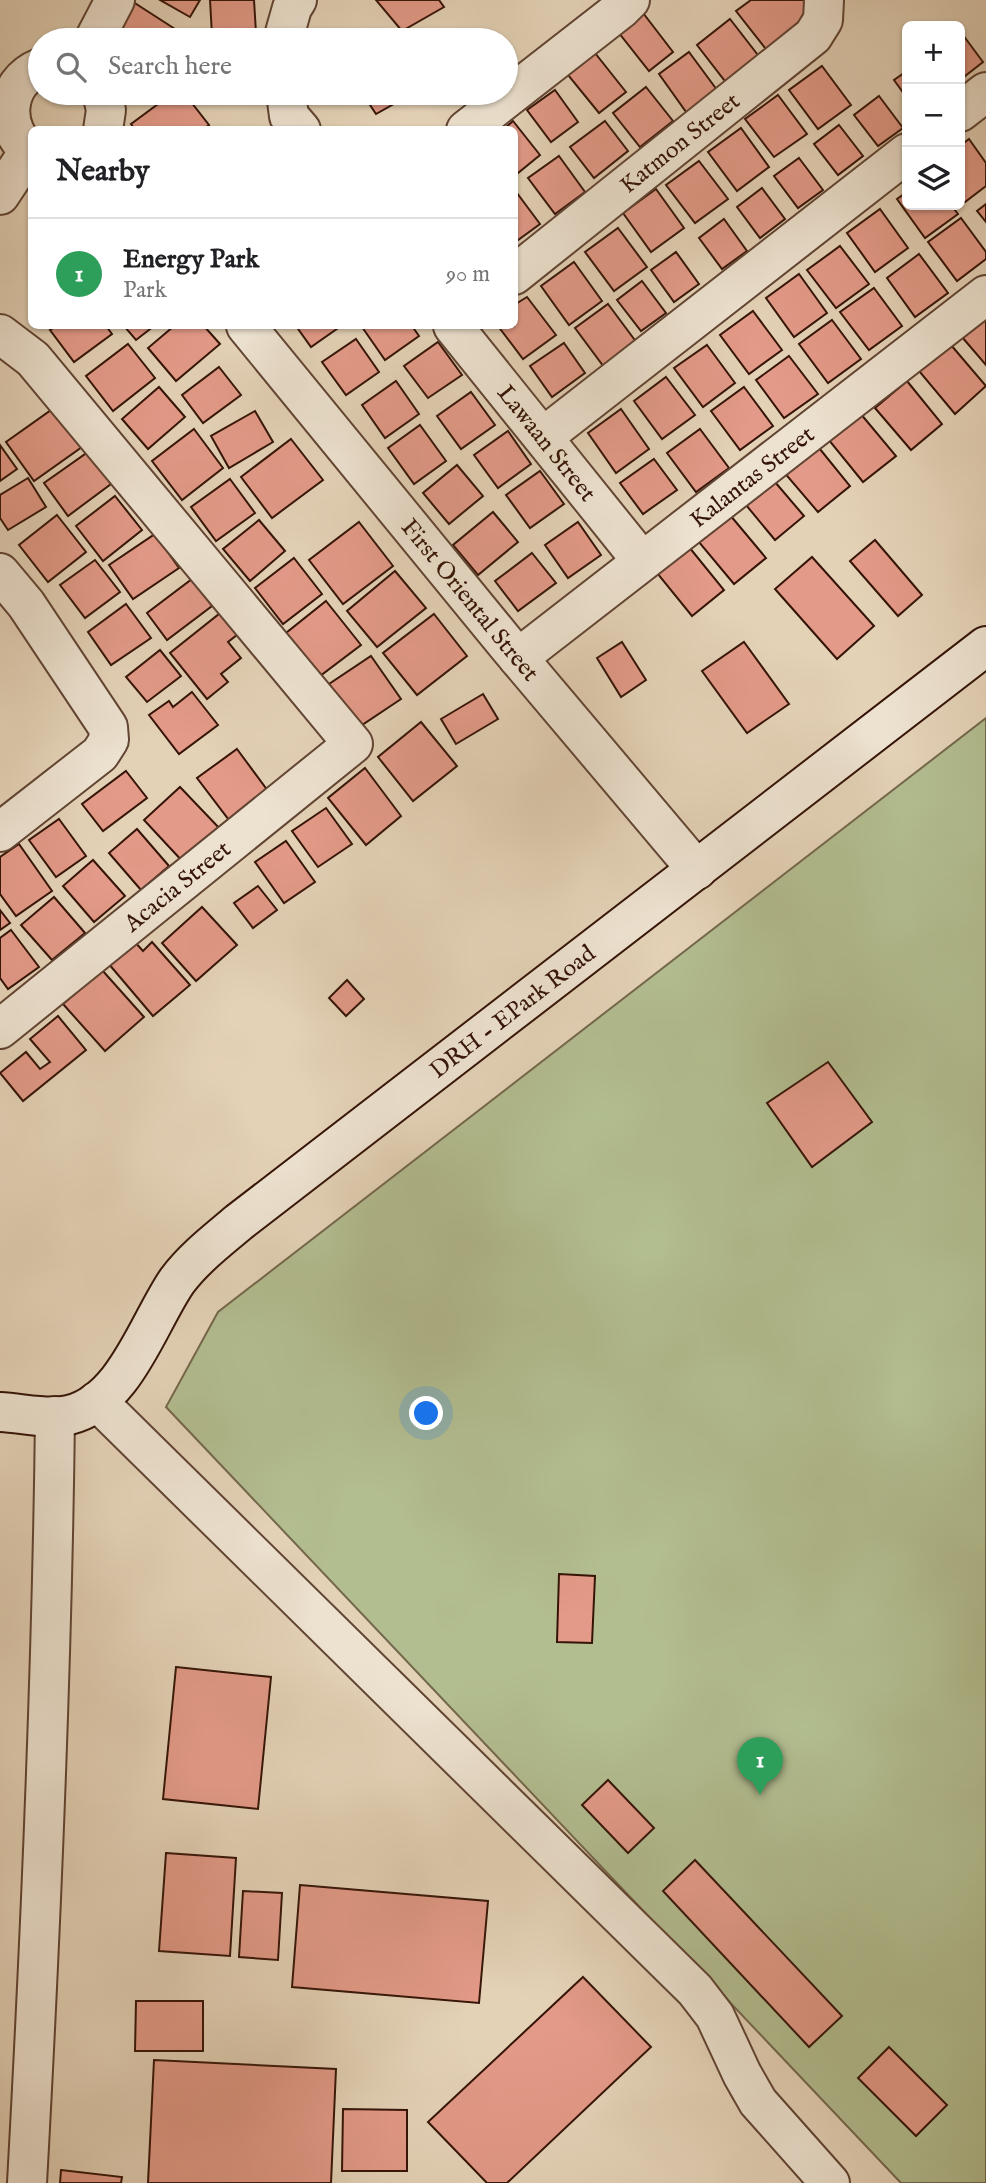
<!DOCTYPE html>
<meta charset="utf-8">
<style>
body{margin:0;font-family:"IM FELL English",serif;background:#f6f6f6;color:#202124}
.controls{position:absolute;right:21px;top:21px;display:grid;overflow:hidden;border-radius:10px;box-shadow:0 2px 5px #0004}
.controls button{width:63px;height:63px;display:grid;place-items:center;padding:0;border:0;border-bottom:2px solid #e0e0e0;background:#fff;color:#202124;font:35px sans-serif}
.you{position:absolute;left:427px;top:1414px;width:24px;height:24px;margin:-18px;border:5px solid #fff;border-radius:50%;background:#1a73e8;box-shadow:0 0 0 10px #1a73e833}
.badge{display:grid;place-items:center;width:46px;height:46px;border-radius:50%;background:#2563eb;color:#fff;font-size:23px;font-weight:700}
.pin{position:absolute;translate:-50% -58px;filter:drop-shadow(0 2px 4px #0008)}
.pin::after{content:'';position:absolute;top:37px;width:24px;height:21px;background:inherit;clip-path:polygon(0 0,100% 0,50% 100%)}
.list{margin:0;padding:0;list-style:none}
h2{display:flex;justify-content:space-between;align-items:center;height:91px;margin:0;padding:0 28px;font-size:30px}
h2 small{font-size:23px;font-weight:400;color:#757577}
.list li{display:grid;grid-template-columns:46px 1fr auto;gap:21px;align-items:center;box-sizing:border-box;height:112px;padding:0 28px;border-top:2px solid #e0e0e0}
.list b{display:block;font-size:26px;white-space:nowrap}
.list p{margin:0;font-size:23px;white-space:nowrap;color:#757577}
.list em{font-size:23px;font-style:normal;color:#757577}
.icon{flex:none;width:38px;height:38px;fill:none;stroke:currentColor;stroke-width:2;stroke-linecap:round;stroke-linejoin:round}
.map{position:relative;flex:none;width:986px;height:2183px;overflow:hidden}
.search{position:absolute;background:#fff;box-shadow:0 2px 5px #0004;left:28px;top:28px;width:490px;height:77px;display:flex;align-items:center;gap:18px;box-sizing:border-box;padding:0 24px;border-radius:38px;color:#757577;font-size:26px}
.panel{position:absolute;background:#fff;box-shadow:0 2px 5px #0004;left:28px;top:126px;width:490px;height:203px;border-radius:10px}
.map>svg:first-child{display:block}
</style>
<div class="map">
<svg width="986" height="2183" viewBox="0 0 986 2183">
<rect width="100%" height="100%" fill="#e4d2b7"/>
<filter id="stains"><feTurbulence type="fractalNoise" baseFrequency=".00286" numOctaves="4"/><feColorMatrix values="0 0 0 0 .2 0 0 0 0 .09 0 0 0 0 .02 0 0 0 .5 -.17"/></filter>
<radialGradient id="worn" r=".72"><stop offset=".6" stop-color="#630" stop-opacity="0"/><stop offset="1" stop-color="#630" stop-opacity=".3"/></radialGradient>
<polygon fill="#b2bd90" stroke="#74684c" stroke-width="2" points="986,718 986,2183 901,2183 166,1407 218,1312"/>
<g fill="#e39a88" stroke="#351407" stroke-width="2">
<polygon points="130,0 175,29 168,40 134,40 111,26"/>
<polygon points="160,0 200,0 190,17"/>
<polygon points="210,0 254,0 256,33 212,35"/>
<polygon points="376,0 439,0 444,7 402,31"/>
<polygon points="751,0 806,0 818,15 769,53 736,11"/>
<polygon points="640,9 673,52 649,71 615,28"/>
<polygon points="730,19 761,59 728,85 697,45"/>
<polygon points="960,31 983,62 960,80"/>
<polygon points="689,52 720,94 689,116 659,74"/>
<polygon points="595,53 626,92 599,113 568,75"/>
<polygon points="822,66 851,105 818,129 789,90"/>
<polygon points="907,71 907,98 894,80"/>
<polygon points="646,87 673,121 640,147 613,113"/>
<polygon points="555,90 578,122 551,142 527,110"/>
<polygon points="173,93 184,93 209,125 202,130 135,130 131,124"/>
<polygon points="362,93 405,93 408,96 376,114"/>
<polygon points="778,95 807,134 774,157 745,119"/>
<polygon points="879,96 903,128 878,146 854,115"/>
<polygon points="513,121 540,155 518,173 514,168 514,130 503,130"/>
<polygon points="605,121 628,151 594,178 570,147"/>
<polygon points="839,125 863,156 838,175 814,144"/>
<polygon points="741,128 769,167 737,191 708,152"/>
<polygon points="969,139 986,163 986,186 965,202 960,195 960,146"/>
<polygon points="559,156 585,192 555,214 528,178"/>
<polygon points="799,158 823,190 798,208 774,176"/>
<polygon points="699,161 728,199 695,223 666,185"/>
<polygon points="762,188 785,219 760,238 737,207"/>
<polygon points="514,189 540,224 514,243"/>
<polygon points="656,189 684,228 651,252 623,213"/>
<polygon points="907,192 907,205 951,205 958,214 925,238 897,199"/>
<polygon points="986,204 986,222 977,211"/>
<polygon points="880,209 908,248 875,272 847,233"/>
<polygon points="961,218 986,252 986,259 957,281 928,242"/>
<polygon points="724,219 747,251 722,269 699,238"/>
<polygon points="618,228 647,267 614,291 585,252"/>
<polygon points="840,246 869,284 836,308 807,270"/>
<polygon points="676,252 699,284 674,302 651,270"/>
<polygon points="919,254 948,293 915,317 887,278"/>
<polygon points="574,262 602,301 569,325 541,286"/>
<polygon points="799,274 827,313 794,337 766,298"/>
<polygon points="642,281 666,313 641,331 617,300"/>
<polygon points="874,288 902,326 869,350 840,312"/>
<polygon points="527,297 556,335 523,359 498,326 514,326 514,305"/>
<polygon points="608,304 637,343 604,367 575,328"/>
<polygon points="753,311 782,350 749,374 720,335"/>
<polygon points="986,317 986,365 962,337"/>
<polygon points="832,320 861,359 828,383 799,344"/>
<polygon points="56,326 106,326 112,334 74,362 50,330"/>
<polygon points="124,326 154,326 136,340"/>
<polygon points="174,326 204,326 220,344 176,381 148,348"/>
<polygon points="296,326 341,326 311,347"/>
<polygon points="364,326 412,326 419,336 385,360 362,327"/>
<polygon points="356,339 379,372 346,395 322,362"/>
<polygon points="438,342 462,375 428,398 404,366"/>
<polygon points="564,343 585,373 552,397 530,366"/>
<polygon points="128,344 155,378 113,411 86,376"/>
<polygon points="707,345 735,383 703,407 674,368"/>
<polygon points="951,345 986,386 955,414 919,371"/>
<polygon points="789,356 818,394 784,418 756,380"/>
<polygon points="219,367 241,395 203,423 182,395"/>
<polygon points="666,377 695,415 662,439 634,401"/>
<polygon points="396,381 419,414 385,438 362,405"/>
<polygon points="907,381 942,424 911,450 875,408"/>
<polygon points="159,387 185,417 148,449 122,419"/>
<polygon points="744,387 773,426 740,450 711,411"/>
<polygon points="471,392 495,425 461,449 437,416"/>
<polygon points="61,403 89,442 34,481 6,442"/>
<polygon points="621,409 649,449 616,473 588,433"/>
<polygon points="255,411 273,442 229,468 211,436"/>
<polygon points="860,413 896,456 863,482 828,439"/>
<polygon points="420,425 446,461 414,484 388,448"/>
<polygon points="194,429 223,468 182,500 152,461"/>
<polygon points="700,429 729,468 696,492 667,453"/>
<polygon points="508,431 531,464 498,488 474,455"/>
<polygon points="291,439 323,480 272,518 241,477"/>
<polygon points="815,443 850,486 818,512 782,470"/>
<polygon points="0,445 17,469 0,481"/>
<polygon points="88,452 111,484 68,516 44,483"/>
<polygon points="654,459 677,490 643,514 620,483"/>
<polygon points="457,465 483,496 449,524 423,493"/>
<polygon points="540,471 564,504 530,528 506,495"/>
<polygon points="28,478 46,507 8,530 0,518 0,495"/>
<polygon points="230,479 255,513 216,541 191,507"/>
<polygon points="775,482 804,516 775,540 746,505"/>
<polygon points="115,496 142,530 103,561 76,526"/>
<polygon points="493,512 518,542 478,575 453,545"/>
<polygon points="57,515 86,552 48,582 19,545"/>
<polygon points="730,515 766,558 734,584 698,541"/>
<polygon points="259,520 285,551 250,581 223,549"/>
<polygon points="359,522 393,566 343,604 309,560"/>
<polygon points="578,522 601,555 568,578 545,545"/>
<polygon points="155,534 179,568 133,599 109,565"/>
<polygon points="875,540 922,595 898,616 850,561"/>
<polygon points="689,547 724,590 692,616 657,573"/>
<polygon points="532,553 556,583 518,611 495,581"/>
<polygon points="812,557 874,626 837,659 775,589"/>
<polygon points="294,558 322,594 283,624 255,588"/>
<polygon points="95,560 120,592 85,618 60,585"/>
<polygon points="395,571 426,608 377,647 347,611"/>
<polygon points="192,579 212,606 167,640 147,613"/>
<polygon points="326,601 361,645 320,676 286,633"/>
<polygon points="126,604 151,638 111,665 88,632"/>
<polygon points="224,610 242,631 228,642 241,658 221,674 228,682 207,699 170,653"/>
<polygon points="434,614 467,656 417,695 383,653"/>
<polygon points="622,642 646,680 621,697 597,658"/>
<polygon points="744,642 789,704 747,733 702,671"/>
<polygon points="160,650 181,676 147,702 126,677"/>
<polygon points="371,656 401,699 359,727 329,684"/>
<polygon points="192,692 218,725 179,754 149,715 169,701 173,707"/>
<polygon points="483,694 498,719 456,744 441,719"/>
<polygon points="421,722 457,766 413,801 378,757"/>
<polygon points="237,749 268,791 229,820 197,778"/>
<polygon points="365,768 401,816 366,845 328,798"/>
<polygon points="126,771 147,798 103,831 82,804"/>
<polygon points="180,787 222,831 185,864 144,820"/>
<polygon points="326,808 352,844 318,867 292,831"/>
<polygon points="59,819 86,856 56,877 29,840"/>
<polygon points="137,829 169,866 141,890 109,853"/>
<polygon points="286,841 315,882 284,903 255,862"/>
<polygon points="19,844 52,891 16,916 0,894 0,857"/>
<polygon points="93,860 125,896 94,922 63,886"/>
<polygon points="258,886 277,910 253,928 234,903"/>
<polygon points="54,897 85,933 52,960 21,925"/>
<polygon points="202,907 237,945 196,981 162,943"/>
<polygon points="0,910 10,923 0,930"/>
<polygon points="11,930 39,967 8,989 0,978 0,938"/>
<polygon points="134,941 143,951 152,942 190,985 153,1016 108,963"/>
<polygon points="102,970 144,1017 105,1051 63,1004"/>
<polygon points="347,980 364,999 346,1016 329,998"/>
<polygon points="58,1016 86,1050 23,1101 0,1073 26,1052 40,1069 50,1062 30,1039"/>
<polygon points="828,1062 872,1122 812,1167 767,1103"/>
<polygon points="559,1574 595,1576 592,1643 557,1642"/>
<polygon points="176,1667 271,1677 258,1809 163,1799"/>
<polygon points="608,1780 654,1828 628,1853 582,1805"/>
<polygon points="166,1853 236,1858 230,1956 159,1951"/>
<polygon points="695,1860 842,2016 809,2047 663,1891"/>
<polygon points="300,1885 488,1901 479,2003 292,1987"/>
<polygon points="243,1891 282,1893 278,1960 239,1957"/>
<polygon points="583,1977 651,2047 507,2183 487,2183 428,2122"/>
<polygon points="136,2001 203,2001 203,2051 135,2051"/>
<polygon points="889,2047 947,2105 916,2136 858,2078"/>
<polygon points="154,2060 336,2069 331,2183 148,2183"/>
<polygon points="343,2109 407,2110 407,2171 342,2171"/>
<polygon points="61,2170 122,2177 121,2183 60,2183"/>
</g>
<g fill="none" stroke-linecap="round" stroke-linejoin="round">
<defs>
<g id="minor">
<polyline points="94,40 115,0"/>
<polyline points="283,40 292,8 297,0"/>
<polyline points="102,93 106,110 103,130"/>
<polyline points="286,93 289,116 301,130"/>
<polyline points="960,112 986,92"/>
<polyline points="466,130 621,9 630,0"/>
<path d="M32,152C0,130 4,82 40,68"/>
<polyline points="0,195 29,151"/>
<path id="s1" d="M514,275L813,36L823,20L824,0"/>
<path id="s2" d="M246,326L508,646L697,870"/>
<path id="s3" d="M453,326L642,561"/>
<polyline points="0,334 33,359 353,744 0,1029"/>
<polyline points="543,437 907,153"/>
<polyline points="0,573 26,604 108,727 109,740 100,754 0,832"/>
<path id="s4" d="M518,658L986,295"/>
<polyline points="97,1401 695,1990 715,2016 742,2074 758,2102 830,2183"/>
<path d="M27,2183C41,1928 52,1672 55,1416"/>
</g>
<g id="secondary">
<path id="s5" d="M0,1412C22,1413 48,1420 69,1415C125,1402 148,1323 177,1281C194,1258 218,1240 239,1222L986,646"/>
</g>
</defs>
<use href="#minor" stroke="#614433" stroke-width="42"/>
<use href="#secondary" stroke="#351407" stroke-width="42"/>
<use href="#minor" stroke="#ede2d0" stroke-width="38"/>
<use href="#secondary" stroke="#ede2d0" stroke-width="38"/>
</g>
<g text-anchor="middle" stroke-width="5" stroke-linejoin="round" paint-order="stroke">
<g font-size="24" fill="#351407" stroke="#ede2d0">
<text dy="8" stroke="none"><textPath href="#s1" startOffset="212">Katmon Street</textPath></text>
<text dy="8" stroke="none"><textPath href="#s3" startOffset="150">Lawaan Street</textPath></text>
<text dy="8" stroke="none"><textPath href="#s4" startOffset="296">Kalantas Street</textPath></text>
<text dy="8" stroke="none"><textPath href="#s2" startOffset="354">First Oriental Street</textPath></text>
<text transform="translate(177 886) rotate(-39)" y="8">Acacia Street</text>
<text dy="8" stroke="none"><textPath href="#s5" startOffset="677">DRH - EPark Road</textPath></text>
</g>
</g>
<rect width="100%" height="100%" filter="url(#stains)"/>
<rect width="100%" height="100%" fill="url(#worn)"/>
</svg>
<div class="controls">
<button>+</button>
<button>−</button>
<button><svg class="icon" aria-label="layers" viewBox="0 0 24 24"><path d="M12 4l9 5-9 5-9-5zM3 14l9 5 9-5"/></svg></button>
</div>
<div class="you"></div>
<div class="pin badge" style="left:760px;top:1795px;background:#2e9e5b">1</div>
<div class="search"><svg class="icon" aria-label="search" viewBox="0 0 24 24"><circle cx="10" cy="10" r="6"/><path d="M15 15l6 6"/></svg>Search here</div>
<section class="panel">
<h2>Nearby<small></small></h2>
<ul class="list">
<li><span class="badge" style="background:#2e9e5b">1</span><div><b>Energy Park</b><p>Park</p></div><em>90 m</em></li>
</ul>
</section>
</div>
